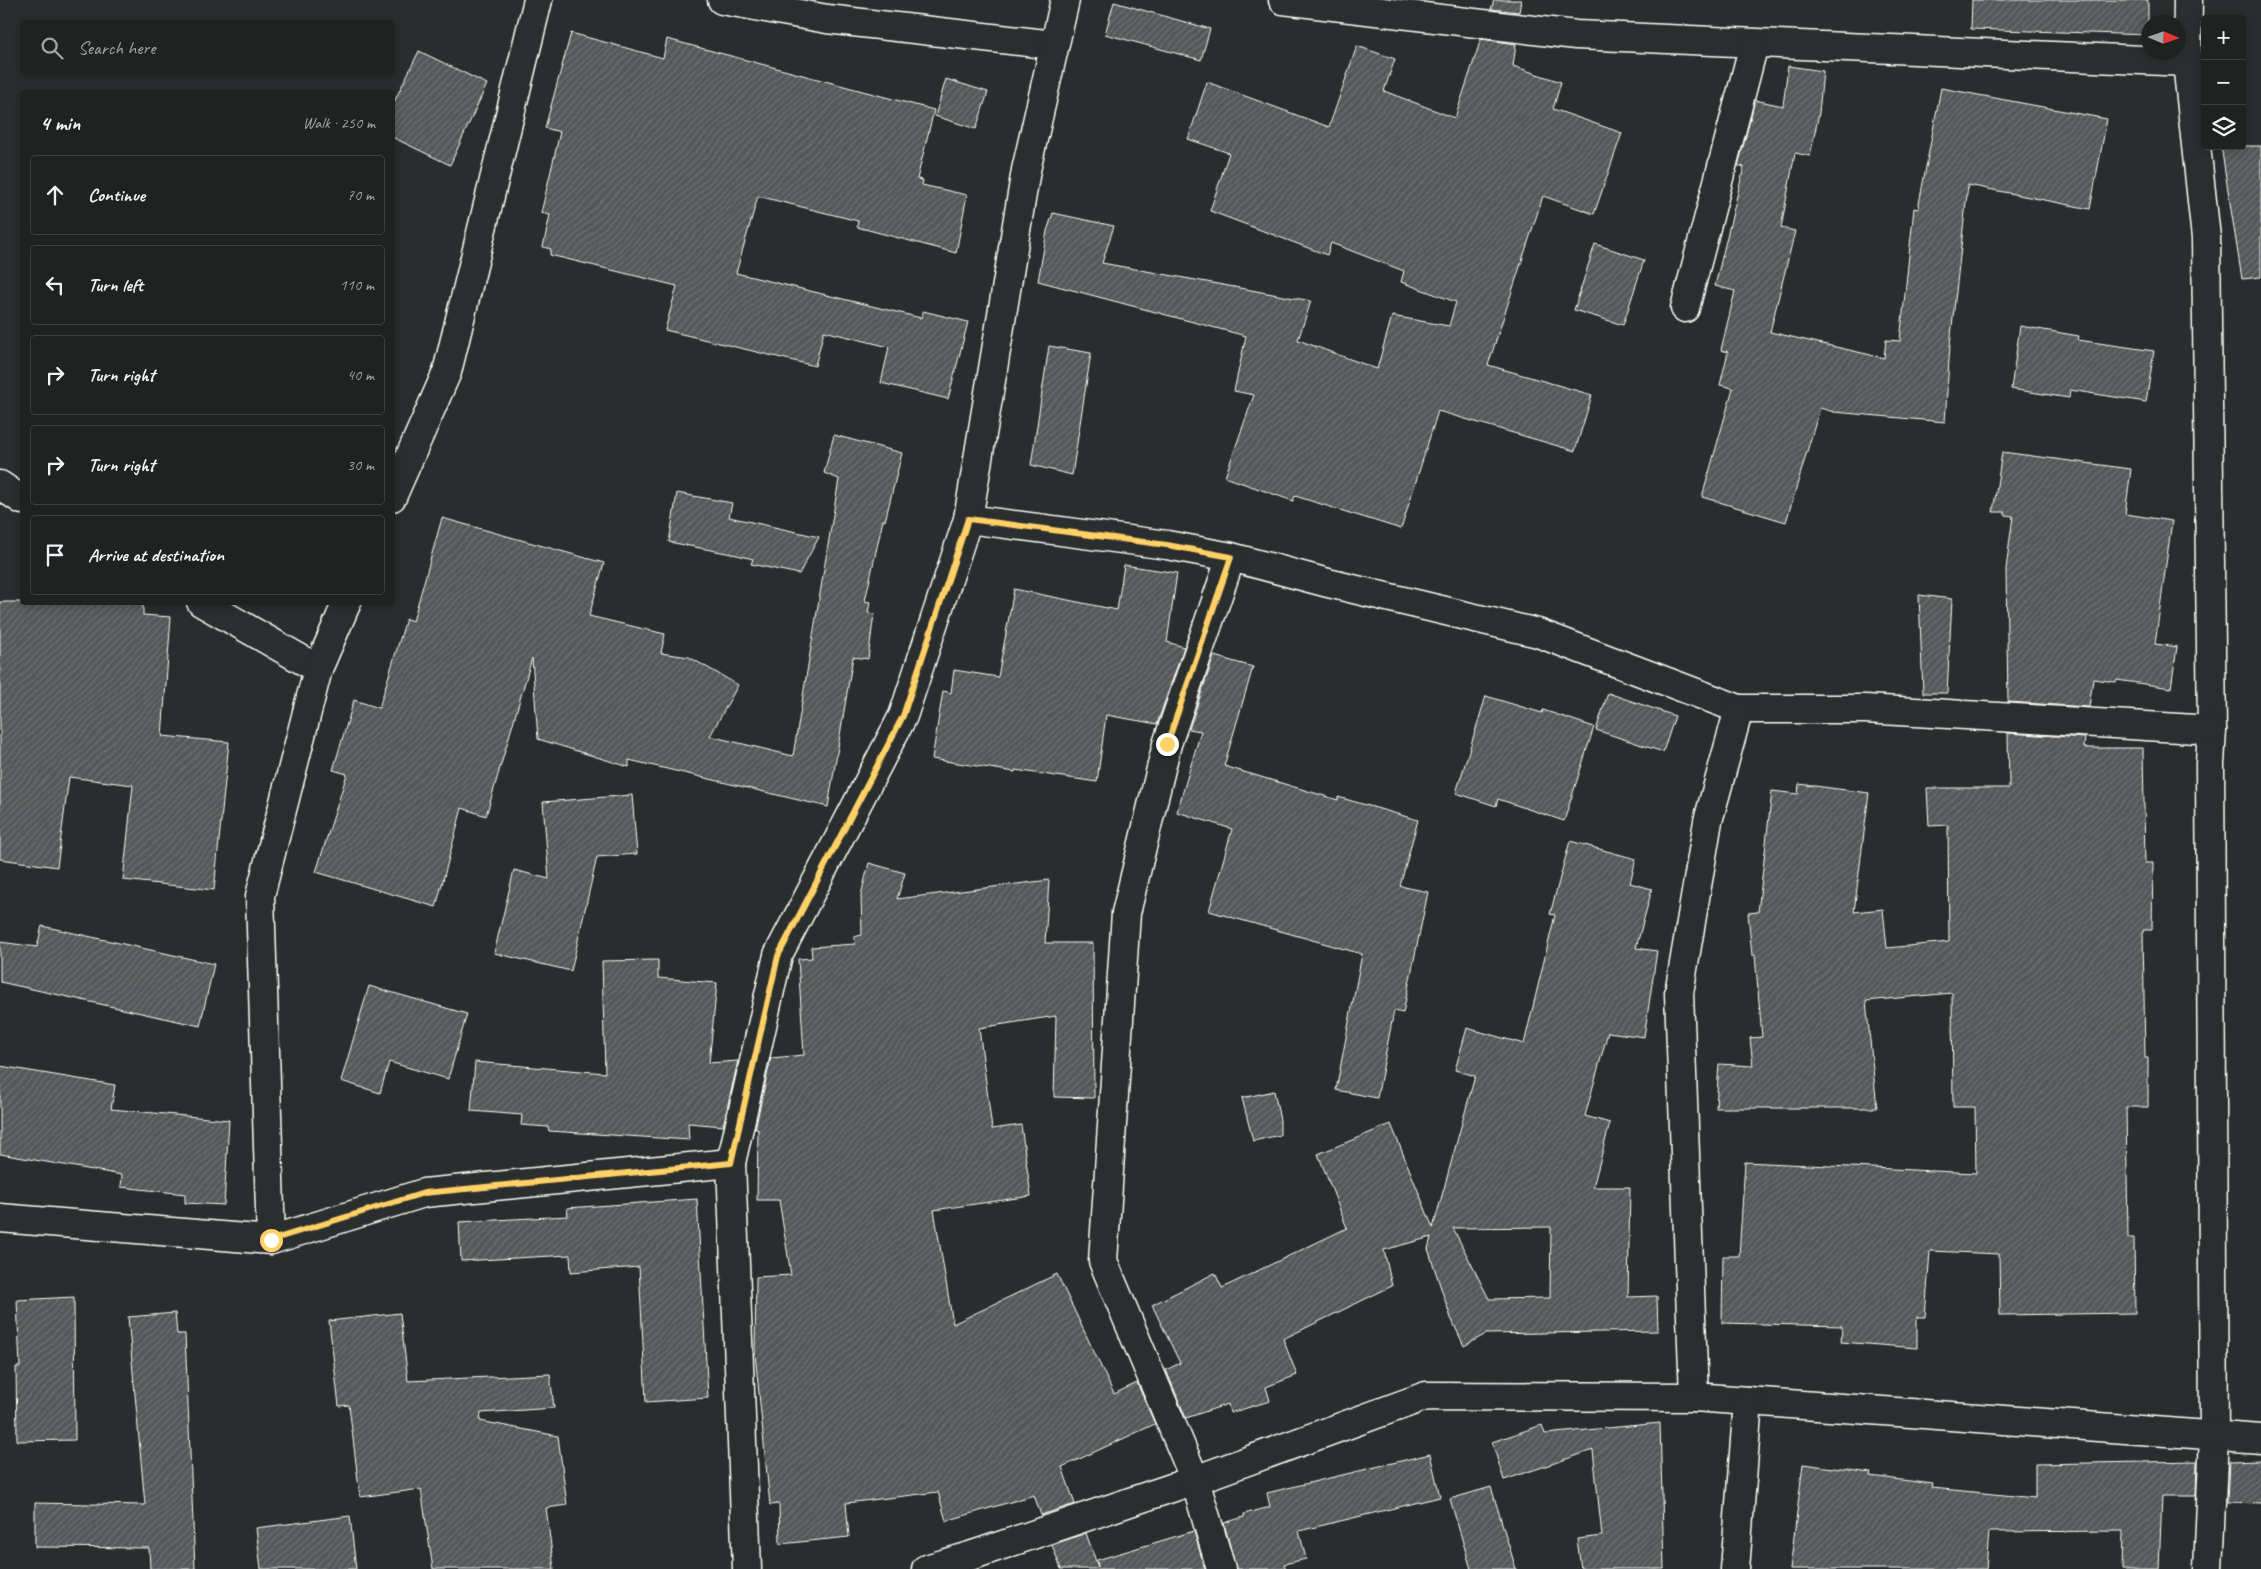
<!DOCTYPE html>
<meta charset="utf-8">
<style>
body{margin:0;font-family:Caveat,sans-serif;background:#282a2a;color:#f1f3f6}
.controls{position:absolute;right:15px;top:15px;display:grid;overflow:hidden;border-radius:5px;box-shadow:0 2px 8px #0003}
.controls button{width:45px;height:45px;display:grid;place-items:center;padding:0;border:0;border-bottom:1px solid #3d3f40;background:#202222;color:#f1f3f6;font:25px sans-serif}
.compass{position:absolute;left:2141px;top:15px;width:45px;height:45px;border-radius:50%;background:#202222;box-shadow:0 2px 8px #0003;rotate:92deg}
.stop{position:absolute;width:15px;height:15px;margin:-11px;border:4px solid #ffd166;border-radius:50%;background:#fff}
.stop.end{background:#ffd166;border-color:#fff;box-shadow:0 1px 5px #0008}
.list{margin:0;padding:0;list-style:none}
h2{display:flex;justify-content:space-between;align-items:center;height:65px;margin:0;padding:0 20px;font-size:21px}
h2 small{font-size:16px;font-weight:400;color:#a2a4a5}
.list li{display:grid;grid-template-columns:32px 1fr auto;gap:15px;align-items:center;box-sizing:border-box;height:80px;margin:0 10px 10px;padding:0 10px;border:1px solid #3d3f40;border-radius:5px}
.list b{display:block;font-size:19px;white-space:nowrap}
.list em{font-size:16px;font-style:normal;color:#a2a4a5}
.icon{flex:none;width:28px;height:28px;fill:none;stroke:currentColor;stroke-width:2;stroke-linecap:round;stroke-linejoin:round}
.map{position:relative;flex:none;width:2261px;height:1569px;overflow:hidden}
.search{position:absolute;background:#202222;box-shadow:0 2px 8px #0003;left:20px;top:20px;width:375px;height:55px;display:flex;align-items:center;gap:12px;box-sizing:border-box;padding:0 18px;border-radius:5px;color:#a2a4a5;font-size:19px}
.panel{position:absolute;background:#202222;box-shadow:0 2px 8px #0003;left:20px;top:90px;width:375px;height:515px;border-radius:5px}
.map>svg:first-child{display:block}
</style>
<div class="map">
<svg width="2261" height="1569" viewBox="0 0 2261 1569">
<defs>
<pattern id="building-hatch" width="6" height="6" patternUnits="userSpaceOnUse" patternTransform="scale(1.25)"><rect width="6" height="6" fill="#555758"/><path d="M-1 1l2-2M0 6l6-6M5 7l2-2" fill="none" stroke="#6e7071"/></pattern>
</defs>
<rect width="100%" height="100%" fill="#2a2d2e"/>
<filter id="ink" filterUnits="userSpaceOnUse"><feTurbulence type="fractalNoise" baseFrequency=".02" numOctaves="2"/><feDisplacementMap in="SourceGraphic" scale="10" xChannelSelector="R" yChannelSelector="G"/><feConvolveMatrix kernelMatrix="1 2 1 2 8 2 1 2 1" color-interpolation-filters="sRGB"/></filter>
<g filter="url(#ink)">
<g fill="url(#building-hatch)" stroke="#fff" fill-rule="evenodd">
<polygon points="1494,0 1521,0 1519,12 1491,9"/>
<polygon points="1972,0 2148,0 2148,35 1971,29"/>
<polygon points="1114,2 1210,29 1201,60 1105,34"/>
<polygon points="571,33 663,58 667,39 934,110 917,179 923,180 922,185 967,195 956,253 857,227 858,221 758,196 736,273 921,318 923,311 968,322 948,399 881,383 889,347 824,331 815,366 665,330 677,286 550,255 551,249 543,247 550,215 541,213 560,132 545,128"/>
<polygon points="1481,39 1516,44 1513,66 1561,82 1553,109 1622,133 1594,214 1543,196 1488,365 1592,395 1575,451 1438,411 1401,529 1295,496 1293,501 1225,477 1254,395 1234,391 1246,336 1038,281 1047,231 1053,213 1114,226 1102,263 1311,301 1298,340 1377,369 1392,316 1449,326 1456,302 1401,282 1404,271 1331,243 1327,255 1210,211 1229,153 1188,139 1207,82 1329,127 1357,46 1395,59 1384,91 1455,118"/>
<polygon points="419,51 487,84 450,165 392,137 392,106"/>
<polygon points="1788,66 1823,71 1819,113 1810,156 1795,153 1781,228 1795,231 1770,332 1884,358 1886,340 1900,341 1914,208 1918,209 1941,88 2107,119 2090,209 1968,185 1950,345 1945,422 1834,412 1820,408 1786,522 1702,497 1733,388 1720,385 1728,352 1721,350 1735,291 1715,286 1744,167 1738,166 1755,100 1783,106"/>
<polygon points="946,79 988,92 976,129 935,116"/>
<polygon points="2221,146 2261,146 2261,277 2242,279"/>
<polygon points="1595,244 1644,260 1623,325 1574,310"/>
<polygon points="2020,326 2079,336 2078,340 2154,351 2146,402 2070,390 2069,398 2011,389"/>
<polygon points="1049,346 1091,353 1072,475 1031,465"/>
<polygon points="834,435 902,453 885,521 883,520 865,601 870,602 868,613 874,614 868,659 853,657 828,807 629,760 629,767 538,739 532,658 486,816 462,808 436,907 316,872 347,774 333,770 354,700 379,708 406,619 413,621 442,518 604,563 589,616 665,634 661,653 689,657 738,685 710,736 793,756 839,479 824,473"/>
<polygon points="2002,452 2131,469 2125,514 2172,521 2155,644 2177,647 2171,688 2117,680 2116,682 2093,679 2089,707 2008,702 2006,569 2013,516 2005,515 2005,512 1993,512"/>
<polygon points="677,493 732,503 729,517 819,537 799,574 751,564 753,559 737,555 669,542"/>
<polygon points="1124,565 1177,573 1167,642 1184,647 1157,724 1106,715 1097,782 1015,770 1015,772 932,759 943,691 951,693 954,670 998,677 1014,589 1117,610"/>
<polygon points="1919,595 1952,599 1947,693 1923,693"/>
<polygon points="0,602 143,602 143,615 171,617 162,736 229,742 214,890 123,880 133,785 69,777 57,867 0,859"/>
<polygon points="1214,656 1253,667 1224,766 1338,800 1338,797 1418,820 1400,886 1428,892 1403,1013 1394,1011 1377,1098 1336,1090 1362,954 1209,911 1232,829 1177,812 1201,731 1189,729"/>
<polygon points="1608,693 1675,716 1663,752 1596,730"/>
<polygon points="1486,696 1542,713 1543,710 1594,727 1564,821 1498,799 1496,806 1456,793"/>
<polygon points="2008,733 2085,738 2084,748 2143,748 2145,863 2153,863 2152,930 2143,930 2145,1058 2148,1058 2148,1107 2126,1107 2128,1238 2134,1238 2135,1313 2000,1315 1999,1254 1930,1251 1925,1317 1917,1317 1917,1348 1841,1342 1842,1326 1722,1323 1723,1256 1739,1256 1745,1162 1976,1173 1975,1107 1953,1107 1952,993 1866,1001 1877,1108 1716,1108 1719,1064 1753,1066 1750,1038 1762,1037 1755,955 1752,955 1748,913 1758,912 1772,791 1798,794 1799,784 1869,793 1854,912 1883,909 1887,948 1949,942 1948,825 1929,826 1927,788 2009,788"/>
<polygon points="632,795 637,854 597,857 571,971 494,953 514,870 549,879 543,802"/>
<path d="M1570,841L1636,859L1630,883L1652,889L1636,948L1657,951L1644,1037L1608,1032L1585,1116L1610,1123L1593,1187H1630L1628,1297L1657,1296L1658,1331L1486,1334L1464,1346L1451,1318L1428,1249L1431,1237L1384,1250L1392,1286L1283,1339L1297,1375L1266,1387L1270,1401L1230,1413L1228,1404L1186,1418L1166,1370L1180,1363L1152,1305L1215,1273L1222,1288L1347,1228L1318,1154L1391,1124L1433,1228L1475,1076L1455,1070L1467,1028L1524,1044L1555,915L1550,914ZM1551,1227L1550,1298L1489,1299L1453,1228Z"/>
<polygon points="869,863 905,873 897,899 1049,880 1045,943 1093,943 1094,1098 1054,1097 1056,1016 979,1028 992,1129 1021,1125 1031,1196 934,1210 953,1324 1057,1274 1114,1394 1137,1383 1155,1424 1062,1467 1075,1504 1041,1515 1034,1495 946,1521 938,1492 846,1503 849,1537 780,1544 779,1504 770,1505 755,1353 756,1277 791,1275 779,1200 757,1200 758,1129 755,1129 771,1058 804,1055 798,959 812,958 811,947 855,944 854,937 862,935 861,895"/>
<polygon points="42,926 214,964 200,1026 0,982 0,942 37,947"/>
<polygon points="658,960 658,978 717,983 709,1063 738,1061 723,1126 688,1123 689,1140 549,1131 548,1127 521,1125 522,1115 471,1111 475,1062 605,1073 602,961"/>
<polygon points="369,986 467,1014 448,1079 389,1062 380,1093 341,1081"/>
<polygon points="0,1066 115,1085 111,1109 229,1120 224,1205 185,1203 185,1194 121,1187 122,1175 0,1154"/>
<polygon points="1274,1091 1280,1120 1280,1135 1253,1141 1242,1098"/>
<polygon points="697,1199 708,1398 646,1402 639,1267 571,1272 570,1255 461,1261 459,1222 568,1216 567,1208"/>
<polygon points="74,1297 75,1440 17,1441 16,1367 20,1367 17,1300"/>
<polygon points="175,1313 177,1334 185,1334 195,1569 150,1569 149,1548 35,1547 35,1503 145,1505 128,1317"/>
<polygon points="400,1313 408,1381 550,1374 554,1408 481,1413 480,1421 558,1436 567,1505 546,1508 554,1569 433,1569 421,1489 360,1497 349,1405 339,1406 329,1321"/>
<polygon points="1660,1423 1664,1569 1581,1569 1577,1539 1602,1536 1593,1450 1504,1480 1492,1442 1542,1425 1545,1434"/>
<polygon points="1430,1454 1440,1497 1299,1531 1306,1559 1284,1564 1286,1569 1236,1569 1224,1523 1244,1517 1244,1514 1270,1507 1267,1493"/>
<polygon points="2261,1460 2261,1504 2227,1503 2229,1461"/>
<polygon points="2197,1461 2196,1496 2162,1496 2159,1569 2122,1569 2123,1531 1989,1532 1986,1569 1790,1569 1803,1464 1871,1473 1870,1476 1933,1484 1932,1488 2035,1498 2035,1464"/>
<polygon points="1491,1487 1516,1569 1471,1569 1450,1499"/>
<polygon points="350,1516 356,1569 261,1569 256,1528"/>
<polygon points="1194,1531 1205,1569 1061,1569 1052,1545 1086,1533 1098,1567 1097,1560"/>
</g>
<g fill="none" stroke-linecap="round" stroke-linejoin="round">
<defs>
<g id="minor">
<polyline points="722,0 827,19 1054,45"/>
<polyline points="1283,0 1576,35 2187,62"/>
<polyline points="2188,0 2187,62 2206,238 2212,730 2210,764 2214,1437 2208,1569"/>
<polyline points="1685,308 1754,44"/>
<polyline points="0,485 22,500"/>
<polyline points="392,497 447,372 538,0"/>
<polyline points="968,519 1167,545 1231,557 1328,583 1538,633 1739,709 1865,709 2212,730"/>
<polyline points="201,602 318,669"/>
<polyline points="0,1218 271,1240 424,1193 731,1163"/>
<polyline points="271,1240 260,896 318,669 347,602"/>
<polyline points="1694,1397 1679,993 1708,821 1739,709"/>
<polyline points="747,1569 731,1163 778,955 903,716 968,519 1026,170 1065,0"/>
<polyline points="926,1569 970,1556 1195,1480 1426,1396 1694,1397 2261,1439"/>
<polyline points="1221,1569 1195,1480 1103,1261 1126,913 1167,744 1231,557"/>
<polyline points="1735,1569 1748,1401"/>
</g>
</defs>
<use href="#minor" stroke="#fff" stroke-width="31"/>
<use href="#minor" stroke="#2a2d2e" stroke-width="28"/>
</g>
</g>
<g fill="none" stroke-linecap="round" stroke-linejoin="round" filter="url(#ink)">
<polyline stroke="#ffd166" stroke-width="6" points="271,1240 424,1193 731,1163 778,956 903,716 968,519 1167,545 1231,557 1167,744"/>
</g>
</svg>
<div class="controls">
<button>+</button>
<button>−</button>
<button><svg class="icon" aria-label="layers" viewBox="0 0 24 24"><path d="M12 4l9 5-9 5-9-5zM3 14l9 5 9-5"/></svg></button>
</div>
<svg class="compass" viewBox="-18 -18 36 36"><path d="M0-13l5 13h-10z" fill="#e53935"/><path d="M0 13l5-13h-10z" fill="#a2a4a5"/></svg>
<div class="stop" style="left:271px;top:1240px"></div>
<div class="stop end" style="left:1167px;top:744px"></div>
<div class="search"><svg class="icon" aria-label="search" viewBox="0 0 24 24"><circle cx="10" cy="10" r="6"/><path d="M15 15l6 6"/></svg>Search here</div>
<section class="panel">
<h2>4 min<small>Walk · 250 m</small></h2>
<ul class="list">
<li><svg class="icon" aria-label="ahead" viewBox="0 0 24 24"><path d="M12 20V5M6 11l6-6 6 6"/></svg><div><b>Continue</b></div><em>70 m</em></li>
<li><svg class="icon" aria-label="left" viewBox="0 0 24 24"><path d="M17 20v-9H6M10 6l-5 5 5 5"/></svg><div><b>Turn left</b></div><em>110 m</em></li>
<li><svg class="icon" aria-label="right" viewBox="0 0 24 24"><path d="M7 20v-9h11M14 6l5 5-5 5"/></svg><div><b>Turn right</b></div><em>40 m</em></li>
<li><svg class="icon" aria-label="right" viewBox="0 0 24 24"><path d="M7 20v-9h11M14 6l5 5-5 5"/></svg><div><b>Turn right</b></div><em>30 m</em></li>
<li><svg class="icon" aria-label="arrive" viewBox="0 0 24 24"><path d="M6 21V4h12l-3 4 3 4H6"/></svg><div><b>Arrive at destination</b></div></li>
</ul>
</section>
</div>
